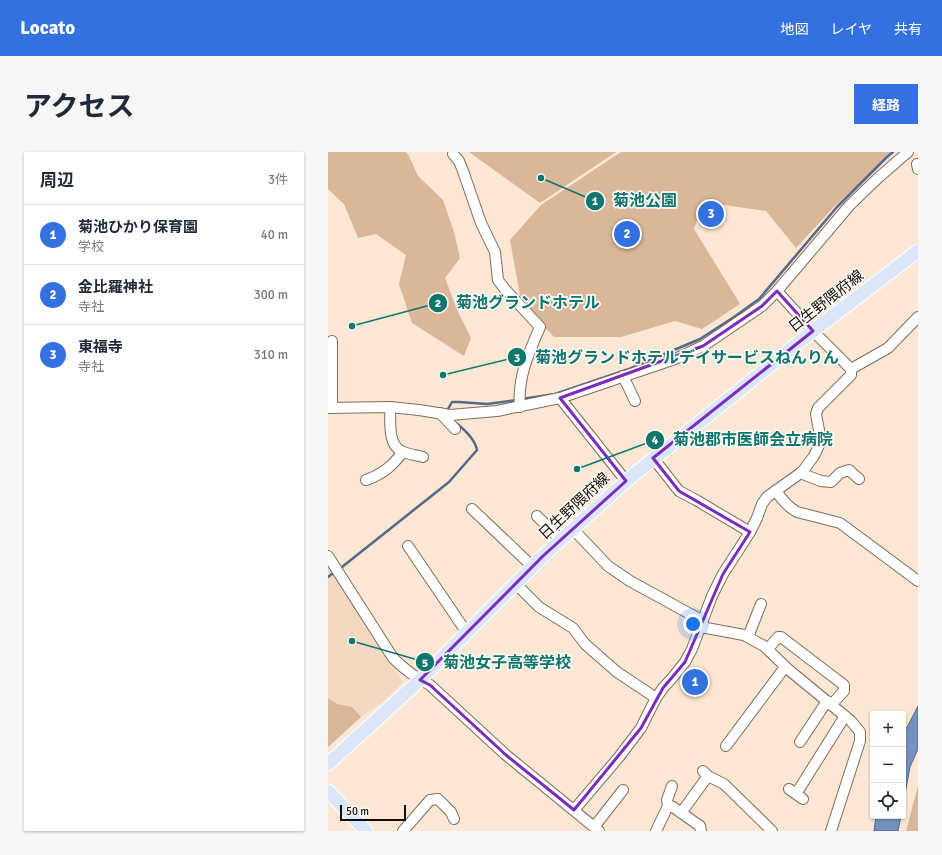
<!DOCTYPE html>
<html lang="ja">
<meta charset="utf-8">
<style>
body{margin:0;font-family:Signika,"Noto Sans JP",sans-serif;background:#f6f6f7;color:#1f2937}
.controls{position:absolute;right:12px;bottom:12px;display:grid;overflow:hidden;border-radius:0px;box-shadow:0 1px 3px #0004}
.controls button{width:36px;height:36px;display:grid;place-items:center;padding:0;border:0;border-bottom:1px solid #e0e1e3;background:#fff;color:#1f2937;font:20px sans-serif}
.scale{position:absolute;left:12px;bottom:10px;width:66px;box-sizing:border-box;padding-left:4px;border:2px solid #140d07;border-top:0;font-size:11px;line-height:14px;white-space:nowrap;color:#140d07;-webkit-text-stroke:3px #fcf8f4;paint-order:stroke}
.you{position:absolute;left:365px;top:472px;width:14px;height:14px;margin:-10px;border:3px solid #fff;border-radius:50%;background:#1a73e8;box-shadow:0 0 0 6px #1a73e833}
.badge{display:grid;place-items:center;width:26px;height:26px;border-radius:50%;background:#3271df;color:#fff;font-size:13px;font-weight:700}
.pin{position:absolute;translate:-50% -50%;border:2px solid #fff;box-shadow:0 1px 4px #0006}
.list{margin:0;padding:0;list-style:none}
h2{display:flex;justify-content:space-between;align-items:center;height:52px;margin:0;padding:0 16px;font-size:17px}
h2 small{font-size:13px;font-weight:400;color:#747a83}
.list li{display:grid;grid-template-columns:26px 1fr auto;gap:12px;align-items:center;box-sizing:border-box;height:60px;padding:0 16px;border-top:1px solid #e0e1e3}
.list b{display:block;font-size:15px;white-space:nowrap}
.list p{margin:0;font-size:13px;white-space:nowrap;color:#747a83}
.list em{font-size:13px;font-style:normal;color:#747a83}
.icon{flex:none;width:22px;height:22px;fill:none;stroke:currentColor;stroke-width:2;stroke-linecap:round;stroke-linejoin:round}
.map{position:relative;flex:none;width:590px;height:679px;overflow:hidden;border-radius:0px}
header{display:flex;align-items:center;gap:24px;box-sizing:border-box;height:56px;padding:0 20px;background:#3271df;color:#fff}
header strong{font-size:19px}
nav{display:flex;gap:22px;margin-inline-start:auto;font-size:14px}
.intro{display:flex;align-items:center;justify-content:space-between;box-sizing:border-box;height:96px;padding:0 24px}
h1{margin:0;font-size:28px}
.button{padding:10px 18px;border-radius:0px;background:#3271df;color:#fff;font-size:14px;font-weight:700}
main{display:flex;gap:24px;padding:0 24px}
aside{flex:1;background:#fff;border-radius:0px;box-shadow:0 1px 3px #0004}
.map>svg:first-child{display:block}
</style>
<header>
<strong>Locato</strong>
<nav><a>地図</a><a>レイヤ</a><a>共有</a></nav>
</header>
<div class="intro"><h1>アクセス</h1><a class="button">経路</a></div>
<main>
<aside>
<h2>周辺<small>3件</small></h2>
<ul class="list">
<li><span class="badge">1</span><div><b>菊池ひかり保育園</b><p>学校</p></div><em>40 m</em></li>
<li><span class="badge">2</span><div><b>金比羅神社</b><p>寺社</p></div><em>300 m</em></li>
<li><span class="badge">3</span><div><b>東福寺</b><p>寺社</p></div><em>310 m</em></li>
</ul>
</aside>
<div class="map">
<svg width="590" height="679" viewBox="0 0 590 679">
<rect width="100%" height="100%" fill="#fce7d4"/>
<polygon fill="#f3d9c1" points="0,414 75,530 58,547 26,570 0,595"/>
<g fill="#d9b798">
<polygon points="0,0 78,0 81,4 90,24 115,48 126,80 132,106 117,126 130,160 143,186 136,204 84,171 71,132 78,103 48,82 30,86 16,52 0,37"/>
<polygon points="141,0 288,0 212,51"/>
<polygon points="293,0 565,0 506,55 468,96 438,59 375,50 366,77 412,152 374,177 347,169 293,185 226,185 193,149 182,88 213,53"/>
<polygon points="0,546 9,552 24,555 33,565 0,595"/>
<polygon points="590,634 590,679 578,679"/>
</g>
<g fill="#7490bf" stroke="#576988">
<polygon points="590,554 590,597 582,615 575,653 575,583"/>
<polygon points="548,664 573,664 570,679 546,679"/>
</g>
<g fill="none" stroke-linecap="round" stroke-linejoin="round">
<g stroke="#576988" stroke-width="2.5">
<polyline points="194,247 227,242 301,217 372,187 406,165 431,147 509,55 559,5 565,0"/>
<polyline points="120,257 124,250 131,250 159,252 189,248"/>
<path d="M14,415L121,330L149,298C147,287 137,278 128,271"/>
<polyline points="0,425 4,422"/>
</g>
<defs>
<g id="minor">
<path d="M125,2L131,9L135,19L153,71L167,100L170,128L176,136L212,175C201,200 189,227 192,255"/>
<polyline points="589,12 590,17"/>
<polyline points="4,189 4,256"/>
<polyline points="523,217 560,196 590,165"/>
<polyline points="295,224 307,249"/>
<polyline points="232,246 298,329"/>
<path d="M62,255C63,268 59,291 73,299C79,302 88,303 95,305"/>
<polyline points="0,256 62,255 91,258 122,263 169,259 232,246 347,207 375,194 434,154 449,139 521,54 550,26 580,0"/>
<polyline points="112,261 127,277"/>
<polyline points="325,306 351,339 368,348 422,380"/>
<polyline points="472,321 493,329 503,330 512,321 521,318 531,327"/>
<path d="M38,328C55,322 64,314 75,300"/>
<path d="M448,338C453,347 460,355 469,360L512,371L590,429"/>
<polyline points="144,357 205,415"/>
<polyline points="209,364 233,388"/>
<polyline points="245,377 280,414 302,429 375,469"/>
<polyline points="80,394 139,481"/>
<path d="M0,404L65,506C76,517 88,526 102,533L178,603L271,679"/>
<polyline points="188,432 211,455 245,476 257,492 289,520 328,546"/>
<polyline points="373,475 416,483 436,494 461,518 523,569 532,580 532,589 503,679"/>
<polyline points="420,485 433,452"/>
<polyline points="440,497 450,485 453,485 516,533 516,539 503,553"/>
<polyline points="472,590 499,549"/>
<polyline points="398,594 457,515"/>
<polyline points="375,619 380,624 396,632 444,679"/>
<polyline points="461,637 475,647"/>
<polyline points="468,642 517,564"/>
<polyline points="340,654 339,648 344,634"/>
<polyline points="246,658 291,605 313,576 328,546 335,536 345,525 357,510 364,497 384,444 395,422 422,380 429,366 434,352 439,345 474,320 486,304 493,289 488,262 490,256 523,223 523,217 485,179 449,139"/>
<polyline points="353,661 380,624"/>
<polyline points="266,675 295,638"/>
<polyline points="75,679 102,648 110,647 123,660 126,667"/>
<polyline points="328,679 340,654 345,655 372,674 373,679"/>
</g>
<g id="major">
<polyline points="0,612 92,528 215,404 298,329 485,179 590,99"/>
<polyline points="0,639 38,679"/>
</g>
</defs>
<use href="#minor" stroke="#806d5d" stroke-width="12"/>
<use href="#major" stroke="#fff" stroke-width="15"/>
<use href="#minor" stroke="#fff" stroke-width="10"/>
<use href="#major" stroke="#dce6f9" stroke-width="13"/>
</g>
<path fill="none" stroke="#7b2cbf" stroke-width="3" stroke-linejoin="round" d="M449,139L485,179L325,306L351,339L422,380L395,422L357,510L335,536L313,576L246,658L178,603L102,533L92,528L215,404L298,329L232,246L375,194L434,154Z"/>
<g text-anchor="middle" stroke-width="3.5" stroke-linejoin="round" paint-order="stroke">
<g font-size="15" fill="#140d07" stroke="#fcf8f4">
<text transform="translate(498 149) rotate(-38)" y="5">日生野隈府線</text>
<text transform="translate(246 354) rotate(-43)" y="5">日生野隈府線</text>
</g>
</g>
<path fill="none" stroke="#0f766e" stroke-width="1.5" d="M213 26L267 49M24 174L110 151M115 223L189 205M249 317L327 288M24 489L97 510"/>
<g fill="#0f766e" stroke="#fcf8f4" stroke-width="1.5">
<circle cx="213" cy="26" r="4"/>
<circle cx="24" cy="174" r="4"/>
<circle cx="115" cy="223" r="4"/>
<circle cx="249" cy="317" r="4"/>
<circle cx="24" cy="489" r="4"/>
<circle cx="267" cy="49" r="10"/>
<circle cx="110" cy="151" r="10"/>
<circle cx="189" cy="205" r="10"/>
<circle cx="327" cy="288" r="10"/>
<circle cx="97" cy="510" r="10"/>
</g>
<g font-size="12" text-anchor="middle" font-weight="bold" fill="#fff">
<text x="267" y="53">1</text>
<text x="110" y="155">2</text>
<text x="189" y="210">3</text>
<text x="327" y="292">4</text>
<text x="97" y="515">5</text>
</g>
<g font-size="16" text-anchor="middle" font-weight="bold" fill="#0f766e" stroke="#fcf8f4" stroke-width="3.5" stroke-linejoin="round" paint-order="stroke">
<text x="317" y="54">菊池公園</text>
<text x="200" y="156">菊池グランドホテル</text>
<text x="359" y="211">菊池グランドホテルデイサービスねんりん</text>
<text x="425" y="293">菊池郡市医師会立病院</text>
<text x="179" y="516">菊池女子高等学校</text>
</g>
</svg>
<div class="controls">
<button>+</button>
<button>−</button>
<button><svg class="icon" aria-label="locate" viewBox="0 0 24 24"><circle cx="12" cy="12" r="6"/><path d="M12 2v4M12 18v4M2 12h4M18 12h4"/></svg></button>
</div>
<div class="scale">50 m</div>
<div class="you"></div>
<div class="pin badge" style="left:367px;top:530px">1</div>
<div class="pin badge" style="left:299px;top:82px">2</div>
<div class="pin badge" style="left:383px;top:62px">3</div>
</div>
</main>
